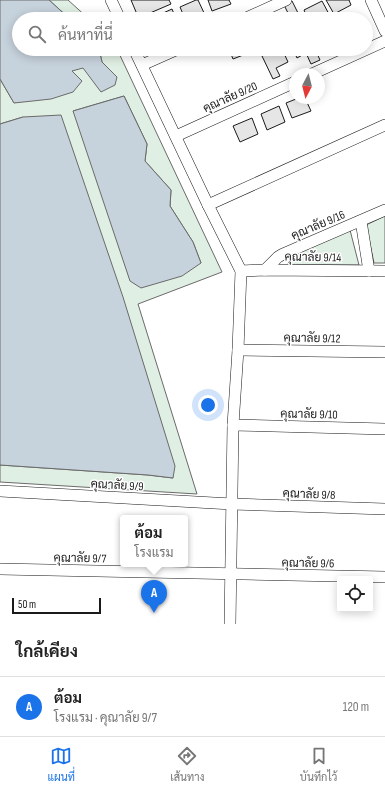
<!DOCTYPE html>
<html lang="th">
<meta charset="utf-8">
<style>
body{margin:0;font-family:"Sofia Sans Condensed",Sarabun,sans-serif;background:#f6f6f6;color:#222}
.controls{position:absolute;right:12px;bottom:12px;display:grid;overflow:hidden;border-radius:4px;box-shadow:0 2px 10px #0003}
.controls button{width:36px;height:36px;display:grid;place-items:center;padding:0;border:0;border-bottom:1px solid #e0e0e0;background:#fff;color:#222;font:20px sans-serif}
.compass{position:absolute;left:289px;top:68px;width:36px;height:36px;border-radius:50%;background:#fff;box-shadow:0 2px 10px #0003;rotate:187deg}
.scale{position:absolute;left:12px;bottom:10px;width:89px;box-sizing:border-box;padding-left:4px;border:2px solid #1a1a1a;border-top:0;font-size:11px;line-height:14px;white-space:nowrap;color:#1a1a1a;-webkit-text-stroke:3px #fff;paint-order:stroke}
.you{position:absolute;left:208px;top:405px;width:14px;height:14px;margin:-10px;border:3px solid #fff;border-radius:50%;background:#1a73e8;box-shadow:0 0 0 6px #1a73e833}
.badge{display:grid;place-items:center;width:26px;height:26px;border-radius:50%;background:#1a73e8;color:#fff;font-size:13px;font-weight:700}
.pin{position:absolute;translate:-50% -33px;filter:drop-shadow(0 1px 2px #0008)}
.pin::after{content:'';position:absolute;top:21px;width:14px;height:12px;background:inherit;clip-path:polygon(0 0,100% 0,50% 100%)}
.popup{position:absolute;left:120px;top:515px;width:68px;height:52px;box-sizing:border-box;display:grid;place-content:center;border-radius:4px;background:#fff;filter:drop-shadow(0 1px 3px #0005);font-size:13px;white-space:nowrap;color:#767676}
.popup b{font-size:15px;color:#222}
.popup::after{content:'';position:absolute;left:50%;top:100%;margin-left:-8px;border:8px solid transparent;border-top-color:#fff}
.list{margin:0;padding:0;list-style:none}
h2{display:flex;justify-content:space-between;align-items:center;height:52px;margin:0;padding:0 16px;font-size:17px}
h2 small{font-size:13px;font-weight:400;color:#767676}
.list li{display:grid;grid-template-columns:26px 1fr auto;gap:12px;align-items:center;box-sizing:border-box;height:60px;padding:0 16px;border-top:1px solid #e0e0e0}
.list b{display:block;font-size:15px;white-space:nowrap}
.list p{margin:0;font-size:13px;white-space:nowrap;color:#767676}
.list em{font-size:13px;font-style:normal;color:#767676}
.icon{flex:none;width:22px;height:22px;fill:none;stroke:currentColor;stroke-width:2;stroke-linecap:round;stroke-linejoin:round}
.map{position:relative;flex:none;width:385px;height:624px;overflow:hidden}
.search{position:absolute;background:#fff;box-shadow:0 2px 10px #0003;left:12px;right:12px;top:12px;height:44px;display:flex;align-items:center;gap:10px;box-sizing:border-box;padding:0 14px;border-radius:22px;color:#767676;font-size:15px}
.sheet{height:112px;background:#fff}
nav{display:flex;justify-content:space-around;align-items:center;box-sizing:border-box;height:56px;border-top:1px solid #e0e0e0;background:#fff;font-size:11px;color:#767676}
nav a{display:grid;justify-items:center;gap:2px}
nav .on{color:#1a73e8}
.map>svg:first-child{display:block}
</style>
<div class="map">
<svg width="385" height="624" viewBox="0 0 385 624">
<rect width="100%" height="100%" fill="#fff"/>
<g fill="#e0efe3" stroke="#6a6a6a" fill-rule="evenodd">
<polygon points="49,0 68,0 89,19 70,19"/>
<path d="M99,49H117L222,272L138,304L197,494L0,482V465L148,475L173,478L23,117L0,124V79L14,103L71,71L83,67L117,77L102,62ZM124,96L147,144L145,161L171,190L170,206L193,242L201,263L73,111Z"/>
<polygon points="385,216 385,263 374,263 366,225"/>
<polygon points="350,230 359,265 287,265 293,255"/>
</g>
<g fill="#c6d2dc" stroke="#6a6a6a">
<polygon points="0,0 49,0 70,19 19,19 19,49 99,49 102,62 117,77 115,85 101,92 83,68 72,71 82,81 73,92 51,99 14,103 0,79"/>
<polygon points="124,96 147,144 145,161 171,190 170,206 193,242 201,263 182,276 141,288 130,281 73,111"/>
<polygon points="61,115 123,297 175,466 173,478 148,475 0,465 0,124 23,117"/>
</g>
<g fill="#e6e6e6" stroke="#1a1a1a">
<polygon points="131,0 169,0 171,4 150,13 151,16 145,19 139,19"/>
<polygon points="196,0 198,0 205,15 195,19 185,19 180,7"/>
<polygon points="208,0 229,0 231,4 212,11"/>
<polygon points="326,0 349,0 351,5 334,14"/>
<polygon points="292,1 301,19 281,19 289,15 284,5"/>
<polygon points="322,1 330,16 324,19 308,19 304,10"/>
<polygon points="172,9 176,19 150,19"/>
<polygon points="229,49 250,49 251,52 233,59"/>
<polygon points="275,49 282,49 288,62 276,68 280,76 273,79 262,56"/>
<polygon points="293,49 315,49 320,60 311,64 306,53 297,58"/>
<polygon points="295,98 305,98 311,111 292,118 286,103 296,99"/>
<polygon points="279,106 285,122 267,130 261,114"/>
<polygon points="252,118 258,134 240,142 233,126"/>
</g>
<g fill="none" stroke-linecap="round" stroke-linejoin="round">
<defs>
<g id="minor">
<polyline points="111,0 120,19"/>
<polyline points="371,0 385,31"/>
<polyline points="244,19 286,0"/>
<polyline points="134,49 208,205 241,271 238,350 233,425 230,624"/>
<polyline points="142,65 178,49"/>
<polyline points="312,74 385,41"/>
<polyline points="176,136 295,82"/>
<polyline points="208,205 385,125"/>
<polyline points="361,221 369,271"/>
<polyline points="265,270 278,257 283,254 385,210"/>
<polyline points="241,271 265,270 385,271"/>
<polyline points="238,350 385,352"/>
<polyline points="233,425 385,429"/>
<polyline points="0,491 232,504 385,509"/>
<polyline points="0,569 385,577"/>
</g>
</defs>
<use href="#minor" stroke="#1a1a1a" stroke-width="12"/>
<use href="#minor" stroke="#fff" stroke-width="11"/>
</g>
<g text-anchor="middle" stroke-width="3" stroke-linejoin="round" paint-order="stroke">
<g font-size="12" fill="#1a1a1a" stroke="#fff">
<text transform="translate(230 97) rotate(-24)" y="4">คุณาลัย 9/20</text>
<text transform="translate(318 225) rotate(-23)" y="4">คุณาลัย 9/16</text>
<text transform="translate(313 257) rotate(1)" y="4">คุณาลัย 9/14</text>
<text transform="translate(312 338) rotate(1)" y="4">คุณาลัย 9/12</text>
<text transform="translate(309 414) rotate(1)" y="4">คุณาลัย 9/10</text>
<text transform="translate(117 485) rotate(3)" y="4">คุณาลัย 9/9</text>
<text transform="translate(309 494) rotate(2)" y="4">คุณาลัย 9/8</text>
<text transform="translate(80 558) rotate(1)" y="4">คุณาลัย 9/7</text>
<text transform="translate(308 563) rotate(1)" y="4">คุณาลัย 9/6</text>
</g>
</g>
</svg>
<div class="controls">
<button><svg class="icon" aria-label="locate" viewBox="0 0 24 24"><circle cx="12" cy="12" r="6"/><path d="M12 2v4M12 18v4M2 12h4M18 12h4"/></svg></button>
</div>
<svg class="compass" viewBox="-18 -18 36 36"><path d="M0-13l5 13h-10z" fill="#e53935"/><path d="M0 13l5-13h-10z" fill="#767676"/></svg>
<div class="scale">50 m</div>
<div class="you"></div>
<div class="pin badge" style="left:154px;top:613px">A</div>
<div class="popup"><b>ต้อม</b>โรงแรม</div>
<div class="search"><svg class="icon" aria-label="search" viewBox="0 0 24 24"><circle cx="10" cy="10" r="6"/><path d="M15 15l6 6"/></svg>ค้นหาที่นี่</div>
</div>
<section class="sheet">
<h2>ใกล้เคียง<small></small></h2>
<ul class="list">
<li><span class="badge">A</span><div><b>ต้อม</b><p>โรงแรม · คุณาลัย 9/7</p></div><em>120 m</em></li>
</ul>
</section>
<nav>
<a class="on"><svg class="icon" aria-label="map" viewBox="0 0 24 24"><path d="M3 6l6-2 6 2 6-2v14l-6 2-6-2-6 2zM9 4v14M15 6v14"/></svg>แผนที่</a>
<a><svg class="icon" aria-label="directions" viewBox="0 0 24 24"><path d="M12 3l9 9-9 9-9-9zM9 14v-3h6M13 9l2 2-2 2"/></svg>เส้นทาง</a>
<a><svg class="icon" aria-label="saved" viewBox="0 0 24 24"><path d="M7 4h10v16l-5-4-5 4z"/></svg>บันทึกไว้</a>
</nav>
